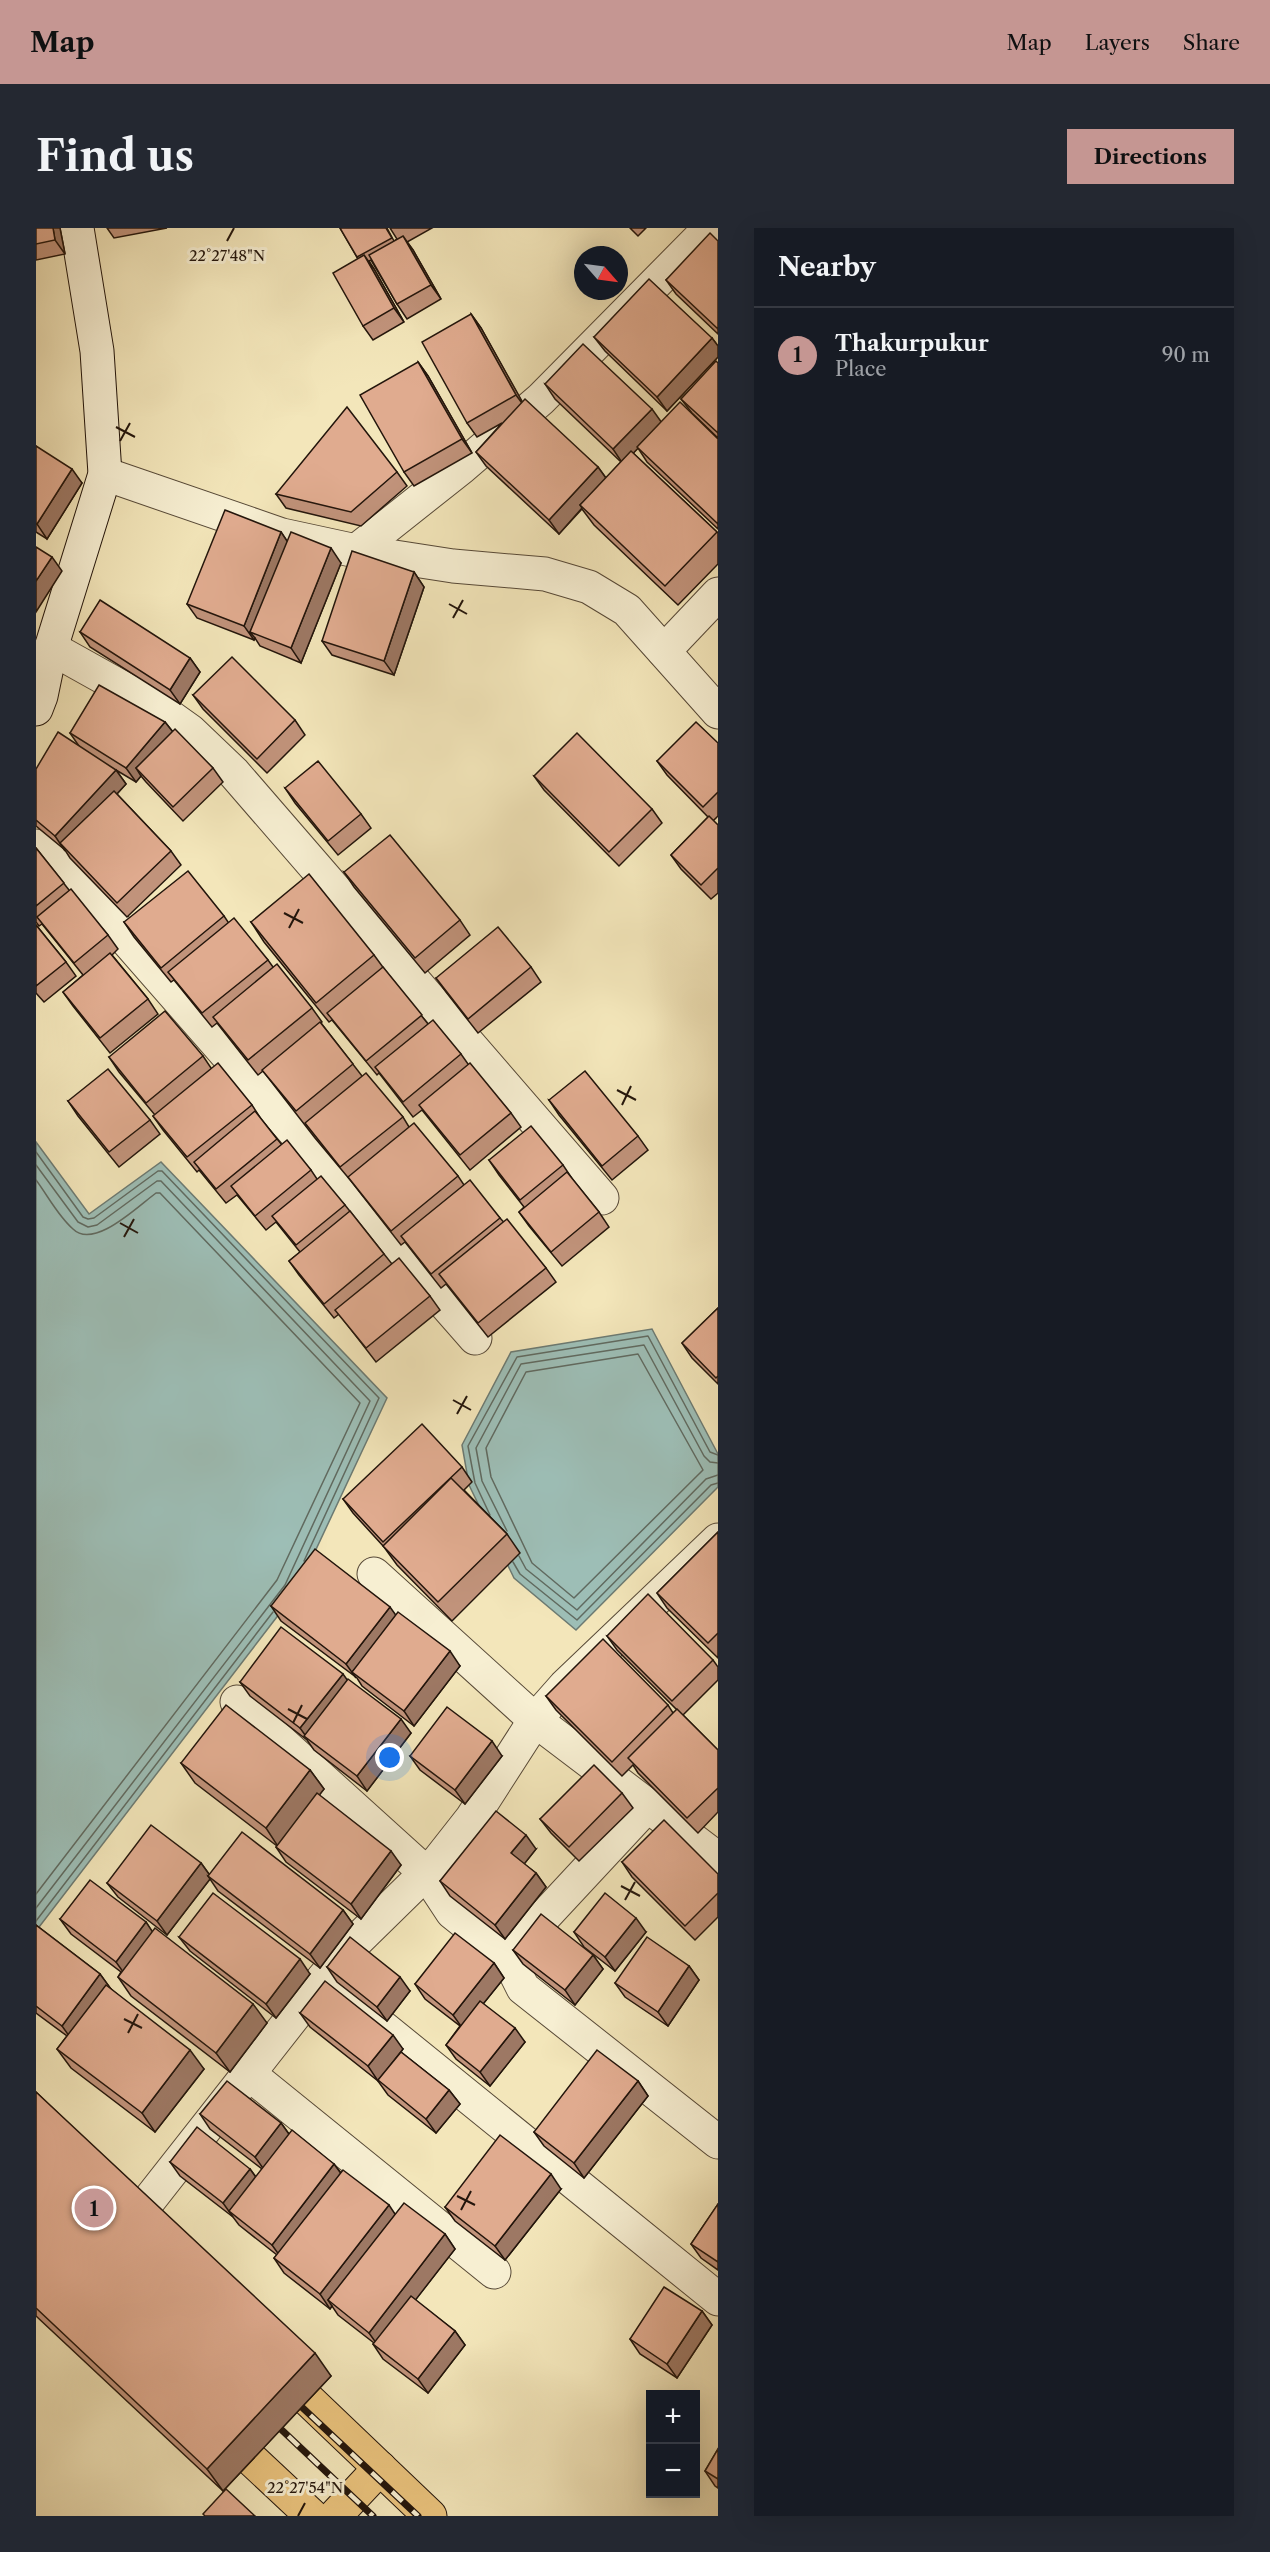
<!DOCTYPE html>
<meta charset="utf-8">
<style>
body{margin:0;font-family:"Libre Caslon Text",serif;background:#242831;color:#f1f3f6}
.controls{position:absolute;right:18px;bottom:18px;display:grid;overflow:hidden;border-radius:0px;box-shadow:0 6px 24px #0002}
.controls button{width:54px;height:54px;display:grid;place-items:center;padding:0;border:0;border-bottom:2px solid #363941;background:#171b24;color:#f1f3f6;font:30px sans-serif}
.compass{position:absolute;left:538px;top:18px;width:54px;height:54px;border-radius:50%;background:#171b24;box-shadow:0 6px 24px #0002;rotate:118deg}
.you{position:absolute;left:354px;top:1530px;width:21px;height:21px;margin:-15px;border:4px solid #fff;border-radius:50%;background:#1a73e8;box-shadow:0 0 0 9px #1a73e833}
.badge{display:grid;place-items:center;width:39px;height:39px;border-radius:50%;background:#c59692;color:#111;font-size:20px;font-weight:700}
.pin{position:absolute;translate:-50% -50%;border:3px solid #fff;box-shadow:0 2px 6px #0006}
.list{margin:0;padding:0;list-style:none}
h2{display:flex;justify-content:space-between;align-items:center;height:78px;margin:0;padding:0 24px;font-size:26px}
h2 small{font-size:20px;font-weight:400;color:#9ea1a6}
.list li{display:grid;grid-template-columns:39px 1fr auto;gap:18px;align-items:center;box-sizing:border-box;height:96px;padding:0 24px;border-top:2px solid #363941}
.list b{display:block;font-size:22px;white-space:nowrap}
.list p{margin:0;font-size:20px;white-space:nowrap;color:#9ea1a6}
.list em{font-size:20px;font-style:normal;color:#9ea1a6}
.map{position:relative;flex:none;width:682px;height:2288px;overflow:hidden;border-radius:0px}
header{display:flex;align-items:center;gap:36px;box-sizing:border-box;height:84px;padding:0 30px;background:#c59692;color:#111}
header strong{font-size:28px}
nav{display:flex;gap:33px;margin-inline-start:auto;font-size:21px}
.intro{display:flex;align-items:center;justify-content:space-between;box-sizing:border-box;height:144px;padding:0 36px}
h1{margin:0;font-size:42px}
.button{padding:15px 27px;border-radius:0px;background:#c59692;color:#111;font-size:21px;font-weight:700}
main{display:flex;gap:36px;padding:0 36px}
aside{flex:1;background:#171b24;border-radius:0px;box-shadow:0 6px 24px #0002}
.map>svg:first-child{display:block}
</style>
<header>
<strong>Map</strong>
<nav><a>Map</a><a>Layers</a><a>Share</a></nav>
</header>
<div class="intro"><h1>Find us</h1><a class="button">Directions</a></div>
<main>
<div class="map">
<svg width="682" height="2288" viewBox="0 0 682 2288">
<rect width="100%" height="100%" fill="#f3e6ba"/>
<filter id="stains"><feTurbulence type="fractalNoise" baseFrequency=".00333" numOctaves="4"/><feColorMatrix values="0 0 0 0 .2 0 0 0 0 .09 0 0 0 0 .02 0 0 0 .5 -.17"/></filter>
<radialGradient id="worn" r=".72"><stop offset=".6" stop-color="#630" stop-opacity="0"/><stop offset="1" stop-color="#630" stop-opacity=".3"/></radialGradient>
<g fill="#9dbeb6" stroke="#6c7a72" stroke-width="1.5">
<polygon points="0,914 53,986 125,934 351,1170 260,1364 0,1703"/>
<polygon points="616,1101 682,1226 682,1259 540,1402 478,1350 433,1257 426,1217 475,1124"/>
</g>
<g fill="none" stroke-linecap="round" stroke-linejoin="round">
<g stroke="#606a60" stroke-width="1.5">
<polyline points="0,924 47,989 52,991 58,990 122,943 126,943 343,1170 268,1333"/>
<polyline points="0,937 42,994 52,999 61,997 121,953 125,953 334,1173 249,1357 0,1680"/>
<path d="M0,952C12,968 22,988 37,1001C58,1022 102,978 120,965H124L324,1175L241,1352L0,1666"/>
<polygon points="602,1126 667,1242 538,1370 496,1335 455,1249 450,1220 490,1144"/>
<polyline points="454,1287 439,1255 432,1218 481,1129 612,1108 674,1224 682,1227"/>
<polyline points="471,1303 446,1253 440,1220 485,1136 608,1117 668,1228 674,1234 682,1235"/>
<polyline points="483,1328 490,1341 541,1382 670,1251 682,1247"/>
<polyline points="477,1334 484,1346 541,1392 675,1257 682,1255"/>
<polyline points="0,1693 237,1384"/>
</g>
<defs>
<g id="street">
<polyline points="69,246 246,307 320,323 417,338 509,346 553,359 591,382 682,484"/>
<polyline points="320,323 426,239 505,171 674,0"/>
<polyline points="15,420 119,478 154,503 198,545 566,970"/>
<polyline points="628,423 682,366"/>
<polyline points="0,618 24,636 439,1110"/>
<polyline points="338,1346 499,1492 682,1631"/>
<polyline points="201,1474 391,1646 416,1684 471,1728 487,1760 682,1914"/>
<polyline points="477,1722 611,1578"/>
<polyline points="287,1751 682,2071"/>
<polyline points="212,1845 458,2044"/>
<polyline points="92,1999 305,1728 403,1632 436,1590 499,1492 529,1458 682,1312"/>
</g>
<polyline id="secondary" points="0,481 5,468 15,420 69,246 61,123 41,0"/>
<g id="highway">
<polyline points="240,2141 394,2288"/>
<polyline points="183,2201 276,2288"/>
<polyline points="299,2288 344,2240"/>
</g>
</defs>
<use href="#street" stroke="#574937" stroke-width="35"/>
<use href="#secondary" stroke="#23150b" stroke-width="35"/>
<use href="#highway" stroke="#23150b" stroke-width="35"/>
<use href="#street" stroke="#f7efd2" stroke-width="33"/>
<use href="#secondary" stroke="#f7efd2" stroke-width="33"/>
<use href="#highway" stroke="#eac37d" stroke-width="33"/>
<defs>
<g id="rail">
<polyline points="254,2168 382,2288"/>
<polyline points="232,2189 337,2288"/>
</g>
</defs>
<use href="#rail" stroke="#23150b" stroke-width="7"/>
<use href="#rail" stroke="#f7efd2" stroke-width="4.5" stroke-dasharray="14" stroke-linecap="butt"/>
</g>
<g fill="#c1937b" stroke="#23150b" stroke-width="1.5">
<polygon points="0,0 24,0 29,26 0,32"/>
<polygon points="71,0 131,0 78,10"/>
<polygon points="304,0 351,0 358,13 361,11 354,0 396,0 371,14 377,22 405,71 371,91 361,76 335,32 333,33 338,41 368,94 337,112 327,98 322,31"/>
<polygon points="594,0 610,0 602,8"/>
<polygon points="682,13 682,106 640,66 630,52"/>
<polygon points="435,86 445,100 486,174 562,239 570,250 585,234 519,171 509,156 625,194 682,211 682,301 611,234 602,220 597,225 682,305 682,336 642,377 558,297 546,281 523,306 450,238 440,224 466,195 441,209 431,195"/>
<polygon points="558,109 676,110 682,118 682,129 631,183 569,123"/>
<polygon points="382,134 392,148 436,225 378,258 368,244"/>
<polygon points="682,135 682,210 656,185 645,171"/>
<polygon points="0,218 46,255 11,311 0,304"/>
<polygon points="361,244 371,258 325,298 250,280 240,266"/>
<polygon points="245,304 251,313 305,335 265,435 224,418 219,410 218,412 161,390 151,376"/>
<polygon points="378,344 388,359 358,447 296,427 286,413"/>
<polygon points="44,404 154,430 164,444 144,476 54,419"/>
<polygon points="157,467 259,492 269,507 231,545 167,481"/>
<polygon points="129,494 137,504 177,540 187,554 147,593 110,554 105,548 100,554 80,542 90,556 81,566 135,623 145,637 91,689 34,630 29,622 0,598 0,541 43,518 34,505"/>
<polygon points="682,515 682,588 677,593 682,597 682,665 675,671 645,641 635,627 672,589 631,547 621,533"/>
<polygon points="498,548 616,581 626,595 583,638 508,562"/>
<polygon points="249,560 325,586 335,600 302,627 259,575"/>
<polygon points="0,620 33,662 72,707 82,721 76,727 112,771 122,786 74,825 37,778 27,764 47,747 6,696 3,698 0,694"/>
<polygon points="308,644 424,692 434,707 389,745 318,659"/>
<polygon points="188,688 192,694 232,732 237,739 276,780 286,794 285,795 326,848 367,889 373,899 422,948 428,957 464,990 510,1040 520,1054 452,1109 410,1056 405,1060 369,1014 365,1017 315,953 279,910 227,843 222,847 181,795 176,799 138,752 135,754 98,709 88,694"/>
<polygon points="215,694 338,727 349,742 392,796 425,826 432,836 475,885 485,899 434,942 386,882 377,889 343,845 341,847 296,792 293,794 228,714"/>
<polygon points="0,697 30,734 40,748 8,774 0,765"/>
<polygon points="495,739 505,754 442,805 410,764 400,750"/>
<polygon points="167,828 175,840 216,877 225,891 246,917 275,942 281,951 309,977 348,1026 356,1036 394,1068 404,1082 340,1134 303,1086 298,1090 263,1047 253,1033 264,1024 240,994 230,1002 201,967 190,975 163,942 161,944 127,902 117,888 119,887 83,844 73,829"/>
<polygon points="513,872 602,908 612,922 576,952 523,887"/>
<polygon points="32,873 114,892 124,906 83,939 42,888"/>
<polygon points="453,932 527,937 537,952 563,984 573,999 526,1038 493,998 483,984 488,979 463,947"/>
<polygon points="682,1080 682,1156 656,1130 646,1115"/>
<polygon points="426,1239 436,1254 428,1262 471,1306 484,1325 416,1393 361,1337 348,1319 317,1285 307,1271"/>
<polygon points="682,1304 682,1430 631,1380 621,1365"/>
<polygon points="235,1378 359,1387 424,1438 378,1498 326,1458 321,1450 245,1393"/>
<polygon points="571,1408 677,1432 682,1439 682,1452 647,1487 682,1522 682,1584 662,1605 602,1545 597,1537 586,1548 520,1482 510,1468 632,1477 637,1485 641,1482 581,1422"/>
<polygon points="311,1452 375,1505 331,1563 278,1522 271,1512 214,1468 204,1454"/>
<polygon points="374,1528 466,1528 429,1576 384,1542"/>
<polygon points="145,1535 274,1542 288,1561 283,1567 365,1637 325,1691 250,1634 240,1619 241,1618 159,1555"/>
<polygon points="586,1565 597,1580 543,1633 515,1605 504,1591"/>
<polygon points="500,1621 488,1636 500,1645 510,1659 469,1711 414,1668 404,1653"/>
<polygon points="586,1634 682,1646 682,1689 659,1712 596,1649"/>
<polygon points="165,1635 173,1646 307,1682 317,1696 284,1740 182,1663 174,1651 131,1707 82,1669 71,1655"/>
<polygon points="24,1691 110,1694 116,1704 231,1795 194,1844 95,1768 82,1749 85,1744 35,1706"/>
<polygon points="0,1697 64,1746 74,1760 168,1841 119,1904 35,1840 21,1821 31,1808 0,1785"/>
<polygon points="538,1704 610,1704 579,1743 548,1719"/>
<polygon points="143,1709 274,1746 240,1790 154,1723"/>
<polygon points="477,1722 557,1727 567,1741 539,1777 487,1736"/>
<polygon points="458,1735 468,1750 447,1776 489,1814 454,1858 420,1831 410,1817 424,1798 389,1771 379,1756"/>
<polygon points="653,1738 663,1752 632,1798 589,1769 579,1755"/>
<polygon points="291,1739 374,1763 351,1793 301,1754"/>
<polygon points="264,1785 367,1821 365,1824 413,1862 424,1876 400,1905 352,1867 342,1853 274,1799"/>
<polygon points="602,1853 612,1868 548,1950 508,1918 498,1904"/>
<polygon points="0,1864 295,2148 187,2263 0,2088"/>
<polygon points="164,1886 245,1895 253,1906 298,1936 305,1945 359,1986 409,2006 419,2021 379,2072 419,2103 429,2117 392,2165 347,2131 337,2116 338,2115 302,2087 296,2078 294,2081 248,2045 238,2030 241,2027 203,1997 197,1989 144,1948 134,1934 214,1941 220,1949 226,1941 174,1901"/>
<polygon points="525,1961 469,2032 419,1993 409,1979"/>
<polygon points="682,1976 682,2042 665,2030 655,2016"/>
<polygon points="666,2083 676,2097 641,2150 604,2126 594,2111"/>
<polygon points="682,2221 682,2260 679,2258 669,2243"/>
</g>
<g fill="#9d7864" stroke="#23150b" stroke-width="1.5">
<polygon points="17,0 24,0 29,26 19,12"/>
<polygon points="367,8 377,22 405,71 395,57"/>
<polygon points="328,27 338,41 368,94 358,80"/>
<polygon points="435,86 445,100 491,182 480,167"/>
<polygon points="676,110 682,118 682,129 631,183 621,169"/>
<polygon points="382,134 392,148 436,225 426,211"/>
<polygon points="616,181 626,195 587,236 577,221"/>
<polygon points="562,239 572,253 544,277 546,280 523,306 513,292"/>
<polygon points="36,241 46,255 11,311 1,296"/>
<polygon points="245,304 255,319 214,404 219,410 218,412 208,398"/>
<polygon points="295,320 305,335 265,435 255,420"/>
<polygon points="16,329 26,343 0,384 0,353"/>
<polygon points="378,344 388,359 358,447 348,433"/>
<polygon points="154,430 164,444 144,476 134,462"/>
<polygon points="129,494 140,508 100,540 105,548 100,554 90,540"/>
<polygon points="80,542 90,556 30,621 24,615 29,623 19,608"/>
<polygon points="354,1379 364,1393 316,1444 320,1450 310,1436"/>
<polygon points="414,1423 424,1438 378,1498 368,1483"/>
<polygon points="307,1446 317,1460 272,1511 264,1500"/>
<polygon points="365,1491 375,1505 331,1563 321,1548"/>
<polygon points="456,1513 466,1528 429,1576 419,1562"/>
<polygon points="274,1542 288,1561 243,1620 230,1600"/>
<polygon points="490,1607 500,1621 485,1640 475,1625"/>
<polygon points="355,1623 365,1637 325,1691 315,1676"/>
<polygon points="165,1635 175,1649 172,1648 174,1651 131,1707 121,1693"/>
<polygon points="500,1645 510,1659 469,1711 459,1697"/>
<polygon points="307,1682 317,1696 284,1740 274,1726"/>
<polygon points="600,1690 610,1704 579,1743 569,1729"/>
<polygon points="110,1694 120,1709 90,1748 80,1734"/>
<polygon points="557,1727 567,1741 539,1777 529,1762"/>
<polygon points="264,1731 274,1746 240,1790 230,1776"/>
<polygon points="458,1735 468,1750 427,1801 417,1787"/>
<polygon points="653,1738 663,1752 632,1798 622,1784"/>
<polygon points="64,1746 75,1761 36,1812 26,1798"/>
<polygon points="364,1749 374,1763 351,1793 341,1779"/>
<polygon points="217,1776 231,1795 194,1844 180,1825"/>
<polygon points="479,1800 489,1814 454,1858 444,1844"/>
<polygon points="357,1807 367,1821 342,1853 332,1838"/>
<polygon points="154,1822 168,1841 119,1904 106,1885"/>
<polygon points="602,1853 612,1868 548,1950 538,1935"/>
<polygon points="413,1862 424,1876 400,1905 390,1891"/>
<polygon points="245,1895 255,1909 229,1943 219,1929"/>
<polygon points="298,1936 309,1951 246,2031 236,2017"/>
<polygon points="214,1941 224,1955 193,1983 197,1989 187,1975"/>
<polygon points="515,1946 525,1961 469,2032 459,2018"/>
<polygon points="353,1977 363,1992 292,2072 296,2078 294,2081 284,2066"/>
<polygon points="409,2006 419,2021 343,2119 333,2105"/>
<polygon points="666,2083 676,2097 641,2150 631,2136"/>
<polygon points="419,2103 429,2117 392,2165 382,2151"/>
<polygon points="279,2125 295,2148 187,2263 171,2241"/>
</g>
<g fill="#e0ab8f" stroke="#23150b" stroke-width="1.5">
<polygon points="0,0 17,0 19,12 0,16"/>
<polygon points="304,0 350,0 356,10 321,29"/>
<polygon points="674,5 682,13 682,101 630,52"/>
<polygon points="367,8 395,57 361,76 333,27"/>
<polygon points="328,27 358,80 327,98 297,45"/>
<polygon points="613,51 676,110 621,169 558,109"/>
<polygon points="435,86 480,167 431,195 386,114"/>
<polygon points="547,116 616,181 577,221 509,156"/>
<polygon points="680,133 682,135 682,205 645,171"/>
<polygon points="382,134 426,211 368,244 324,167"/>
<polygon points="489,171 562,239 513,292 440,224"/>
<polygon points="644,174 682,211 682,296 601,219"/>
<polygon points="311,179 361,244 315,284 240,266"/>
<polygon points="0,218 36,241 1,296 0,296"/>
<polygon points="595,223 681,304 629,358 544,277"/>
<polygon points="189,282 245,304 208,398 151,376"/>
<polygon points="255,304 295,320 255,420 214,404"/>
<polygon points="0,319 16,329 0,353"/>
<polygon points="316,323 378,344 348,433 286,413"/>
<polygon points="64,372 154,430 134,462 44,404"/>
<polygon points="196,429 259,492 221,531 157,467"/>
<polygon points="63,457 129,494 90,540 34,505"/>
<polygon points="660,494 682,515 682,564 667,579 621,533"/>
<polygon points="139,501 177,540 137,579 100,540"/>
<polygon points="22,504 80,542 19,608 0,592 0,541"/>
<polygon points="541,505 616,581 573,624 498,548"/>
<polygon points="282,533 325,586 292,613 249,560"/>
<polygon points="78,563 135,623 81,675 24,615"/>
<polygon points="673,588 682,597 682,640 665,657 635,627"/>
<polygon points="354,607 424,692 379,730 308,644"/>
<polygon points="0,620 28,655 0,678"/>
<polygon points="152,643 188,688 125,740 88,694"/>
<polygon points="273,646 338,727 280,775 215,694"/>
<polygon points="35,661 72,707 38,735 1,689"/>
<polygon points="198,690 232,732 166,785 132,744"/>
<polygon points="0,697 30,734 0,758"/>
<polygon points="462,699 495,739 432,791 400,750"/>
<polygon points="74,725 112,771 64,810 27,764"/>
<polygon points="241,736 276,780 212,832 177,789"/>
<polygon points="347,739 386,787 330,833 291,785"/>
<polygon points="129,783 167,828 110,875 73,829"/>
<polygon points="397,792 425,826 367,874 339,839"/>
<polygon points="284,794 317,836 260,883 226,842"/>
<polygon points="182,835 216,877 151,929 117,888"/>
<polygon points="434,835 475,885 424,927 383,877"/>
<polygon points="72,841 114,892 73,924 32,873"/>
<polygon points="549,843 602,908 566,938 513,872"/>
<polygon points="330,845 367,889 304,939 269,895"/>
<polygon points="219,883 241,911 180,961 158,934"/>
<polygon points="378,895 422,948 355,1003 312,949"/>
<polygon points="495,898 527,937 484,972 453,932"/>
<polygon points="251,912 275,942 219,988 195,958"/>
<polygon points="531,944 563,984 515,1024 483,984"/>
<polygon points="285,948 309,977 260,1017 236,988"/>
<polygon points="434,952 464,990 395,1046 365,1008"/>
<polygon points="314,983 348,1026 288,1076 253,1033"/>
<polygon points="471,991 510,1040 442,1095 403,1046"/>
<polygon points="363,1030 394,1068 330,1120 299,1082"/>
<polygon points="682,1080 682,1148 680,1150 646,1115"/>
<polygon points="386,1196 426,1239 347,1314 307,1271"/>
<polygon points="415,1250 471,1306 402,1374 347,1318"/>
<polygon points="682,1304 682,1405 672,1415 621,1365"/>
<polygon points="279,1321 354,1379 310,1436 235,1378"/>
<polygon points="612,1366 677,1432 636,1473 571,1408"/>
<polygon points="362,1384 414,1423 368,1483 316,1444"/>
<polygon points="245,1399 307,1446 264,1500 204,1454"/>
<polygon points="567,1411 632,1477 576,1534 510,1468"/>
<polygon points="312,1451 365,1491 321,1548 268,1508"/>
<polygon points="190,1477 274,1542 230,1600 145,1535"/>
<polygon points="411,1479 456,1513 419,1562 374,1528"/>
<polygon points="641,1481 682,1522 682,1560 651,1590 592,1530"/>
<polygon points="558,1537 586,1565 533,1619 504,1591"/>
<polygon points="281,1565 355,1623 315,1676 240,1619"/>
<polygon points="460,1583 490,1607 475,1625 500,1645 459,1697 404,1653"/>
<polygon points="628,1592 682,1646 682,1665 649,1698 586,1634"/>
<polygon points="115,1597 165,1635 121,1693 71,1655"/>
<polygon points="206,1604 307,1682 274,1726 172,1648"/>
<polygon points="54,1652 110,1694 80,1734 24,1691"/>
<polygon points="177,1665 264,1731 230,1776 143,1709"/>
<polygon points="569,1665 600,1690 569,1729 538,1704"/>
<polygon points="505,1686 557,1727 529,1762 477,1722"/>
<polygon points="0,1697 64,1746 26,1798 0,1778"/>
<polygon points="119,1700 217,1776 180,1825 82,1749"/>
<polygon points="419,1705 458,1735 417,1787 379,1756"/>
<polygon points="314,1709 364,1749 341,1779 291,1739"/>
<polygon points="611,1709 653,1738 622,1784 579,1755"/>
<polygon points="289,1753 357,1807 332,1838 264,1785"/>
<polygon points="70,1757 154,1822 106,1885 21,1821"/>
<polygon points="444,1773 479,1800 444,1844 410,1817"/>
<polygon points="561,1822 602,1853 538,1935 498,1904"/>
<polygon points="365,1824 413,1862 390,1891 342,1852"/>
<polygon points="191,1853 245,1895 219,1929 164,1886"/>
<polygon points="0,1864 279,2125 171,2241 0,2080"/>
<polygon points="161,1899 214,1941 187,1975 134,1934"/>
<polygon points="256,1902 298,1936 236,2017 193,1983"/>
<polygon points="464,1907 515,1946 459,2018 409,1979"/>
<polygon points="307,1942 353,1977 284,2066 238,2030"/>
<polygon points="368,1975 409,2006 333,2105 292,2072"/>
<polygon points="682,1976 682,2034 655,2016"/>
<polygon points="628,2059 666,2083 631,2136 594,2111"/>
<polygon points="375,2068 419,2103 382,2151 337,2116"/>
<polygon points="682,2221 682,2251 669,2243"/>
<polygon points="190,2261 219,2288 169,2288 167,2286"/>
</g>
<path fill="none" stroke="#23150b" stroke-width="2" d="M191,13L198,0M80,199L99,209M84,213L94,195M413,376L431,386M417,390L427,372M248,685L267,695M253,700L263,681M581,862L600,872M586,877L595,858M84,995L102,1005M88,1009L98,991M417,1172L435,1182M421,1186L431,1168M252,1481L271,1491M257,1495L266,1477M585,1658L604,1668M589,1672L599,1654M88,1791L106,1800M92,1805L102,1786M421,1968L439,1977M425,1982L435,1963M262,2288L269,2275"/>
<g font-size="15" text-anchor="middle" fill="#23150b" stroke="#f7efd2" stroke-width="6" stroke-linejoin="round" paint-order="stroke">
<text x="191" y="33">22°27'48"N</text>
<text x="269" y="2265">22°27'54"N</text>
</g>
<rect width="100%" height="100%" filter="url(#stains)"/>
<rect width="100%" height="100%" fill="url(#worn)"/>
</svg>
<div class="controls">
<button>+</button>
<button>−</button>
</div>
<svg class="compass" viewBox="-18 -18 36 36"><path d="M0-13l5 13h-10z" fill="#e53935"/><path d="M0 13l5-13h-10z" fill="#9ea1a6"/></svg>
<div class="you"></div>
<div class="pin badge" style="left:58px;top:1980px">1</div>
</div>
<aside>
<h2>Nearby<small></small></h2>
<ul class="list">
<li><span class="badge">1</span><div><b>Thakurpukur</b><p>Place</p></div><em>90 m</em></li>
</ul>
</aside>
</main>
